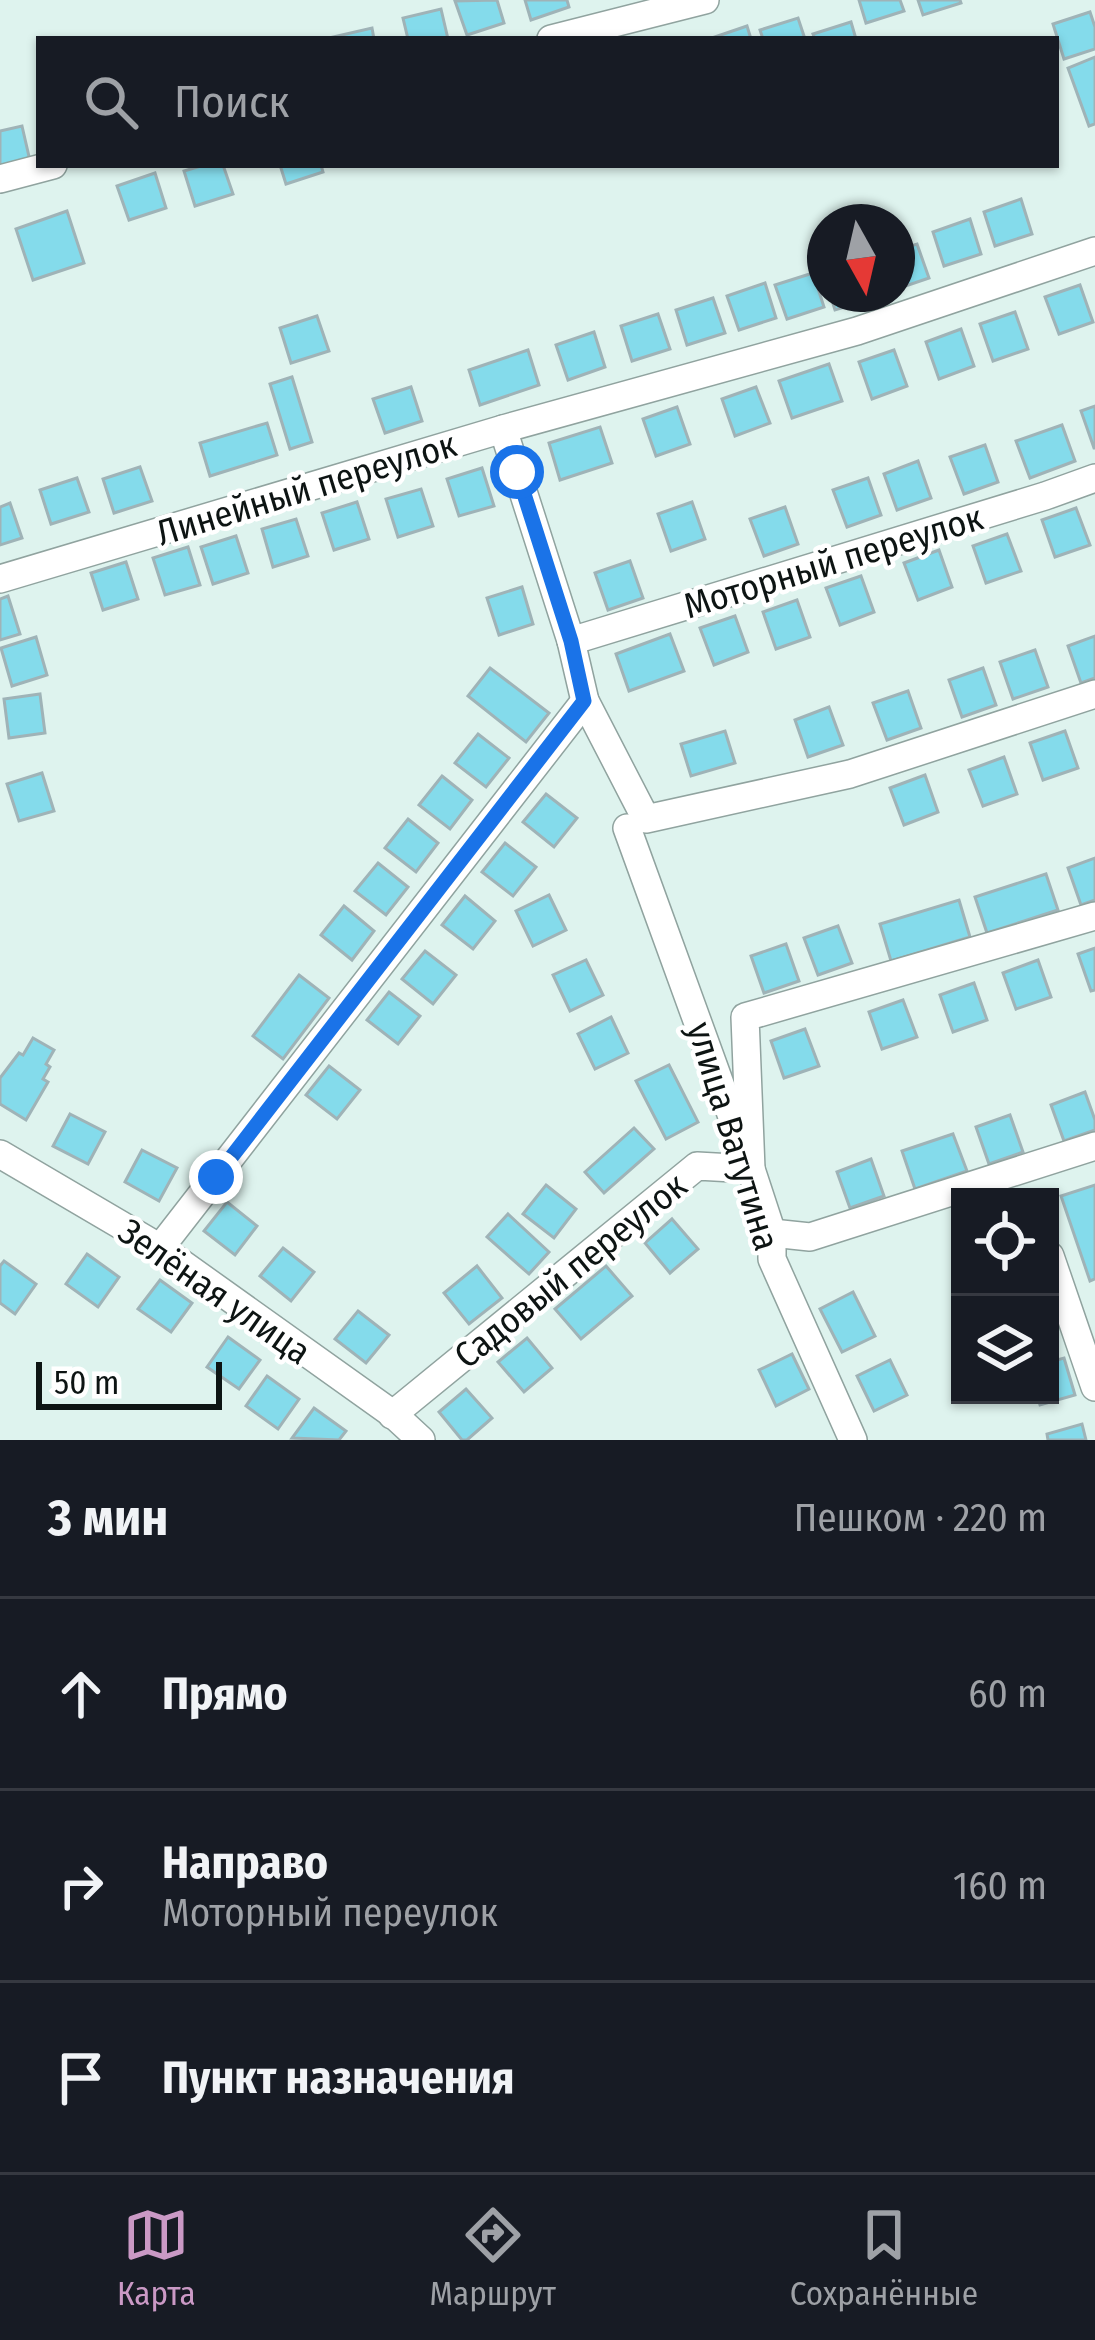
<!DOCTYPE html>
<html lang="ru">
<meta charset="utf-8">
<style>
body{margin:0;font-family:"Fira Sans Condensed",sans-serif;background:#242831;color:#f1f3f6}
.controls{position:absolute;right:36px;bottom:36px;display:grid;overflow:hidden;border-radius:0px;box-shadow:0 3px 9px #0004}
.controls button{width:108px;height:108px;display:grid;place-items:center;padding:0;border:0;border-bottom:3px solid #363941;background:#171b24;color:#f1f3f6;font:60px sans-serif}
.compass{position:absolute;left:807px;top:204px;width:108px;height:108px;border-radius:50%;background:#171b24;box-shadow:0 3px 9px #0004;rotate:172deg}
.scale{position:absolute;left:36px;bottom:30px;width:186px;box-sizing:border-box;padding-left:12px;border:6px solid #0d1413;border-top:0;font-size:33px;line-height:42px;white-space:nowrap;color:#0d1413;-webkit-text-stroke:9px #fff;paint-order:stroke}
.stop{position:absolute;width:36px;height:36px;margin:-27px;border:9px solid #1a73e8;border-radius:50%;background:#fff}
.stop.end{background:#1a73e8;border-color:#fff;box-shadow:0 3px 12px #0008}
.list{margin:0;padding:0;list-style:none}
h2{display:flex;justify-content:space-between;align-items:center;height:156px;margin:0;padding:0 48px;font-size:51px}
h2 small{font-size:39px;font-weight:400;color:#9ea1a6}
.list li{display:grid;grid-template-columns:78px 1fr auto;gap:36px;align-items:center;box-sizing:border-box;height:192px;padding:0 48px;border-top:3px solid #363941}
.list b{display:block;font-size:45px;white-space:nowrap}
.list p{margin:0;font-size:39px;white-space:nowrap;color:#9ea1a6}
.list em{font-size:39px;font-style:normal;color:#9ea1a6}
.icon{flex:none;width:66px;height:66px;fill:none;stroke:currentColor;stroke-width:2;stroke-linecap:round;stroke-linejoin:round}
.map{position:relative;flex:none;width:1095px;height:1440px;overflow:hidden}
.search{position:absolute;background:#171b24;box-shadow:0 3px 9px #0004;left:36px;right:36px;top:36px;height:132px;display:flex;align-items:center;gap:30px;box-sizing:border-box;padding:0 42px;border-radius:0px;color:#9ea1a6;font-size:45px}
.sheet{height:732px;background:#171b24}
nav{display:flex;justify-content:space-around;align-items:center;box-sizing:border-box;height:168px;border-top:3px solid #363941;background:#171b24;font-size:33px;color:#9ea1a6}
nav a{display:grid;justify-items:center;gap:6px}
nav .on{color:#ca99c5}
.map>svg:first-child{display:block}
</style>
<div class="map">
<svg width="1095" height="1440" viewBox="0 0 1095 1440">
<rect width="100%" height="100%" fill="#def3ee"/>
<g fill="#84dbeb" stroke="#9fb3b7" stroke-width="3">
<polygon points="497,0 504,23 467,35 455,1"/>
<polygon points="525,0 567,0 569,7 531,20"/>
<polygon points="859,0 900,0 904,11 866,23"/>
<polygon points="918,0 960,0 961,3 923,15"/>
<polygon points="441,9 448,39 408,39 403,18"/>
<polygon points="1090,12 1095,27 1095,49 1064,59 1053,24"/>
<polygon points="798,18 805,39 763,39 760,30"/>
<polygon points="851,22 856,39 815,39 813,34"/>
<polygon points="747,26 751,39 709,39"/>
<polygon points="372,28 374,39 334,39 333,37"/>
<polygon points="1095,57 1095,124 1089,126 1068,68"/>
<polygon points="22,126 30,161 0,168 0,131"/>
<polygon points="204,165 223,165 233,194 195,206 184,171"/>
<polygon points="280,165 321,165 323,172 286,184"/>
<polygon points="155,173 166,208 129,220 117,186"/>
<polygon points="1021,199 1032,234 995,246 984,212"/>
<polygon points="67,211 84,263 33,280 16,229"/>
<polygon points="970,219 981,254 944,266 933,232"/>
<polygon points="917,244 929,278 897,289 897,250"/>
<polygon points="813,273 824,307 787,319 775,285"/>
<polygon points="765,283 776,318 739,330 727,296"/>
<polygon points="1080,285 1093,322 1059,334 1045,297"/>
<polygon points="830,294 871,294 872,299 835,310"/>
<polygon points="713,298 725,333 687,345 676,310"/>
<polygon points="1015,312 1028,349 993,361 980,324"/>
<polygon points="658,314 670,349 632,361 621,326"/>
<polygon points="317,316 329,351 291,363 280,328"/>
<polygon points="961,329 974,366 939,379 926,342"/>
<polygon points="594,332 605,367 568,380 556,345"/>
<polygon points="528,350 539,385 480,405 469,370"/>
<polygon points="894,350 907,386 872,399 859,362"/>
<polygon points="829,364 842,401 792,418 779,381"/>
<polygon points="292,377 312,442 290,449 270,384"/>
<polygon points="411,387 422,421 385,433 373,399"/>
<polygon points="756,387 770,423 735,436 722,399"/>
<polygon points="1095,406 1095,448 1094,448 1081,411"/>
<polygon points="677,407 690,444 656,456 643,419"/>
<polygon points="267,423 277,455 210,476 200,443"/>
<polygon points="1062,425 1075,461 1030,478 1016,441"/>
<polygon points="600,427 612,463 560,480 549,443"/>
<polygon points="985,445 998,482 964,494 950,457"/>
<polygon points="918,461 931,498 897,510 884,474"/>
<polygon points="140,467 152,501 114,513 103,479"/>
<polygon points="482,468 494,506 459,516 447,479"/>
<polygon points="77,478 89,512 51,524 40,490"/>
<polygon points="868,478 881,515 847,527 833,490"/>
<polygon points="421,489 433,526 398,537 386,499"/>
<polygon points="357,502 369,539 334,550 322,513"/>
<polygon points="692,502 705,539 671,551 658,514"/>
<polygon points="10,503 22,538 0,545 0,507"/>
<polygon points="785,507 798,544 764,556 750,519"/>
<polygon points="1076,508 1090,545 1055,557 1042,520"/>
<polygon points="296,519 308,556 273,567 262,529"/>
<polygon points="1007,534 1021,571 986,583 973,546"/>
<polygon points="236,536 248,573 213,584 201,547"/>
<polygon points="188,547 200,585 165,595 153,558"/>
<polygon points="939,550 952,587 918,600 904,563"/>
<polygon points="630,561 643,598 608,610 595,573"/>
<polygon points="126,562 138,599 103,610 91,573"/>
<polygon points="861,576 874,612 840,625 826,588"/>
<polygon points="522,587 533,624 499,635 487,598"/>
<polygon points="8,596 20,634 0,640 0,599"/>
<polygon points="797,600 810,637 776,649 763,612"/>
<polygon points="735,616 748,652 714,665 700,628"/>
<polygon points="670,634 684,671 629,691 616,654"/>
<polygon points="1095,636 1095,678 1081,683 1068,646"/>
<polygon points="36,637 47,675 12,686 1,648"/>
<polygon points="1035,650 1048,687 1013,699 1000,662"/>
<polygon points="490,668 549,713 526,742 468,696"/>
<polygon points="983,668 996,705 962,717 949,680"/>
<polygon points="908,691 921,728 887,740 873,703"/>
<polygon points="40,694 45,733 9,738 4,699"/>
<polygon points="829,707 843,745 808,757 795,720"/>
<polygon points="725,731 735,763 691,776 681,744"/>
<polygon points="1065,731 1078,768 1043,780 1030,743"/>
<polygon points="478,734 509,758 486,787 455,763"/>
<polygon points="1004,757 1017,794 983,806 969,770"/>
<polygon points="42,773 54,811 19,821 7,784"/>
<polygon points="925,775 938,812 904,825 890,788"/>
<polygon points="442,776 472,800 450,829 419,805"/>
<polygon points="546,794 577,818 554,847 523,822"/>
<polygon points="408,819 438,843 416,872 385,848"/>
<polygon points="505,843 536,867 513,896 482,872"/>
<polygon points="1095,858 1095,900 1081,905 1068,868"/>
<polygon points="378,863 408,887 386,915 355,891"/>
<polygon points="1046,874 1058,910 987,933 975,897"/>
<polygon points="549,895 566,930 533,946 516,911"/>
<polygon points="465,896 495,921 473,949 442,925"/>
<polygon points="959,900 970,937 891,961 880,924"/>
<polygon points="344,906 374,931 352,960 321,935"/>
<polygon points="838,926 852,963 818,975 804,938"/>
<polygon points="786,944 799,981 764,993 751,956"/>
<polygon points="1095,948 1095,990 1091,991 1078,954"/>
<polygon points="425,951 456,975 433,1004 402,979"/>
<polygon points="586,960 603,995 570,1011 553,975"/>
<polygon points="1038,960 1051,997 1016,1009 1003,973"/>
<polygon points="299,975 329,998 283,1059 253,1036"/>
<polygon points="974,983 987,1020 953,1032 940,995"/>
<polygon points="389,992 420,1016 398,1044 367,1020"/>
<polygon points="903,1000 917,1037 882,1049 869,1012"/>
<polygon points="611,1017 628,1053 595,1069 578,1034"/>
<polygon points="805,1029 819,1066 784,1078 771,1041"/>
<polygon points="33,1038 54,1050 46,1064 50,1067 43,1079 48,1082 26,1120 0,1104 0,1078 19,1053 23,1055"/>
<polygon points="669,1065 698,1122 666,1139 636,1081"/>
<polygon points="329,1066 360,1090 337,1119 306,1095"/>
<polygon points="1085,1092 1095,1120 1095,1130 1064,1141 1051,1105"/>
<polygon points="70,1114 105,1132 88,1164 53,1146"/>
<polygon points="1010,1115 1023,1152 989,1164 976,1127"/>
<polygon points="634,1128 654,1149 604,1193 585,1172"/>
<polygon points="953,1134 967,1171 915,1189 902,1151"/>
<polygon points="142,1150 177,1168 159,1201 125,1182"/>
<polygon points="871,1159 884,1196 850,1208 837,1172"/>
<polygon points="546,1185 576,1209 554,1238 523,1214"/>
<polygon points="1095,1185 1095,1279 1090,1281 1061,1196"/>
<polygon points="227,1202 257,1226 235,1255 204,1231"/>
<polygon points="508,1214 549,1252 529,1274 487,1237"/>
<polygon points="672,1219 698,1249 670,1273 645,1243"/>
<polygon points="283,1248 314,1272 291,1301 260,1276"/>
<polygon points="87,1254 119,1277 98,1307 66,1284"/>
<polygon points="4,1261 36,1284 15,1314 0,1303 0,1266"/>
<polygon points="477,1266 502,1298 469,1324 444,1293"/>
<polygon points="606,1266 632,1296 581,1339 555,1309"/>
<polygon points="160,1280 192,1303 171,1332 138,1309"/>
<polygon points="853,1292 875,1336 842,1352 820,1309"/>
<polygon points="358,1311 389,1335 366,1363 335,1339"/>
<polygon points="228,1337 260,1360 239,1389 207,1367"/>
<polygon points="527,1338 552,1368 524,1392 498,1362"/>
<polygon points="792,1354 809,1389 776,1406 759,1370"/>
<polygon points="1064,1358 1075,1395 1040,1405 1037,1395 1050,1395 1050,1362"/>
<polygon points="890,1360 907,1395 874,1411 857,1376"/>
<polygon points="267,1376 299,1399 278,1429 246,1406"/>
<polygon points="466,1389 492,1418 467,1440 462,1440 439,1412"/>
<polygon points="314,1408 346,1431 339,1440 292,1438"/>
<polygon points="1082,1424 1086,1440 1048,1440 1047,1434"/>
</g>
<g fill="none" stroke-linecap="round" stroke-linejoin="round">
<defs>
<g id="minor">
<polyline points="551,39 705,0"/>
<polyline points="0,179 53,165"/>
<polyline points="503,429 571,641 585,701 646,819 850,774 1095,694"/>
<polyline points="0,579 503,429 857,331 1095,251"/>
<polyline points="571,641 1045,496 1095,478"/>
<polyline points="627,828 751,1169 772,1233 772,1259 853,1440"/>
<polyline points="0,1154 160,1248 394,1415 421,1440"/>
<polyline points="772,1233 810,1237 1095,1146"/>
<polyline points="160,1248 585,701"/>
<polyline points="1050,1256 1095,1387"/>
<polyline points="392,1415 697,1166 751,1169 745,1017 1095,916"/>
</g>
</defs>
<use href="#minor" stroke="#90a39f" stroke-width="30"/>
<use href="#minor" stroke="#fff" stroke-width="27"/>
</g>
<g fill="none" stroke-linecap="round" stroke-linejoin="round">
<polyline stroke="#1a73e8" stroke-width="15" points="216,1177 584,701 571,641 517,472"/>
</g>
<g text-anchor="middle" stroke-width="9" stroke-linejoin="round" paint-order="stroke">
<g font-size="36" fill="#0d1413" stroke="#fff">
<text transform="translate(306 488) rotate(-17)" y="13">Линейный переулок</text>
<text transform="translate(833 561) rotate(-17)" y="13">Моторный переулок</text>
<text transform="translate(734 1136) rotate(73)" y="13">улица Ватутина</text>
<text transform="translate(570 1270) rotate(-39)" y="13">Садовый переулок</text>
<text transform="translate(215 1291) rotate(35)" y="13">Зелёная улица</text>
</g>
</g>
</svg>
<div class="controls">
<button><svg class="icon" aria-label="locate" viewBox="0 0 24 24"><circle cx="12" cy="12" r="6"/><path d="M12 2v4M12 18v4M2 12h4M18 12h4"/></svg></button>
<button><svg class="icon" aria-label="layers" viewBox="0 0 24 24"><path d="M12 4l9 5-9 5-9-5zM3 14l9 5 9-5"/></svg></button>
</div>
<svg class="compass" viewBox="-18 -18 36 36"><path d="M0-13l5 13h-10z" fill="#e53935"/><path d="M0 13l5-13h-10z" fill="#9ea1a6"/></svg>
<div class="scale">50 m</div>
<div class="stop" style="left:517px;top:472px"></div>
<div class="stop end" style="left:216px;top:1177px"></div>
<div class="search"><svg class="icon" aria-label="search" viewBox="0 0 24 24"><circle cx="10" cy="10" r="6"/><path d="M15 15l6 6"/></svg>Поиск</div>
</div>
<section class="sheet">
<h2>3 мин<small>Пешком · 220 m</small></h2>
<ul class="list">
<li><svg class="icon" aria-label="ahead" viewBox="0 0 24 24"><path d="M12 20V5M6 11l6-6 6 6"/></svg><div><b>Прямо</b></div><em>60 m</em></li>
<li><svg class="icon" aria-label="right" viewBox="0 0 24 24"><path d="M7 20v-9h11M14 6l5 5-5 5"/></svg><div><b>Направо</b><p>Моторный переулок</p></div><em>160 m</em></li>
<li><svg class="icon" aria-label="arrive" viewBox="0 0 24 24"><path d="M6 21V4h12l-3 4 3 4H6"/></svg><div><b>Пункт назначения</b></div></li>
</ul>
</section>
<nav>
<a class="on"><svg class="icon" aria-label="map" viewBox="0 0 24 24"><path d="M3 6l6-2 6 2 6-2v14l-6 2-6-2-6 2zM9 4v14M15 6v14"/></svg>Карта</a>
<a><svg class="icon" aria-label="directions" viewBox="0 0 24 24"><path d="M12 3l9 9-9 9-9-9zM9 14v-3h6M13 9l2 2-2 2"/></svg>Маршрут</a>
<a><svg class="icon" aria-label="saved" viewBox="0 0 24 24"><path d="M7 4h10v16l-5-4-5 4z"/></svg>Сохранённые</a>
</nav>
